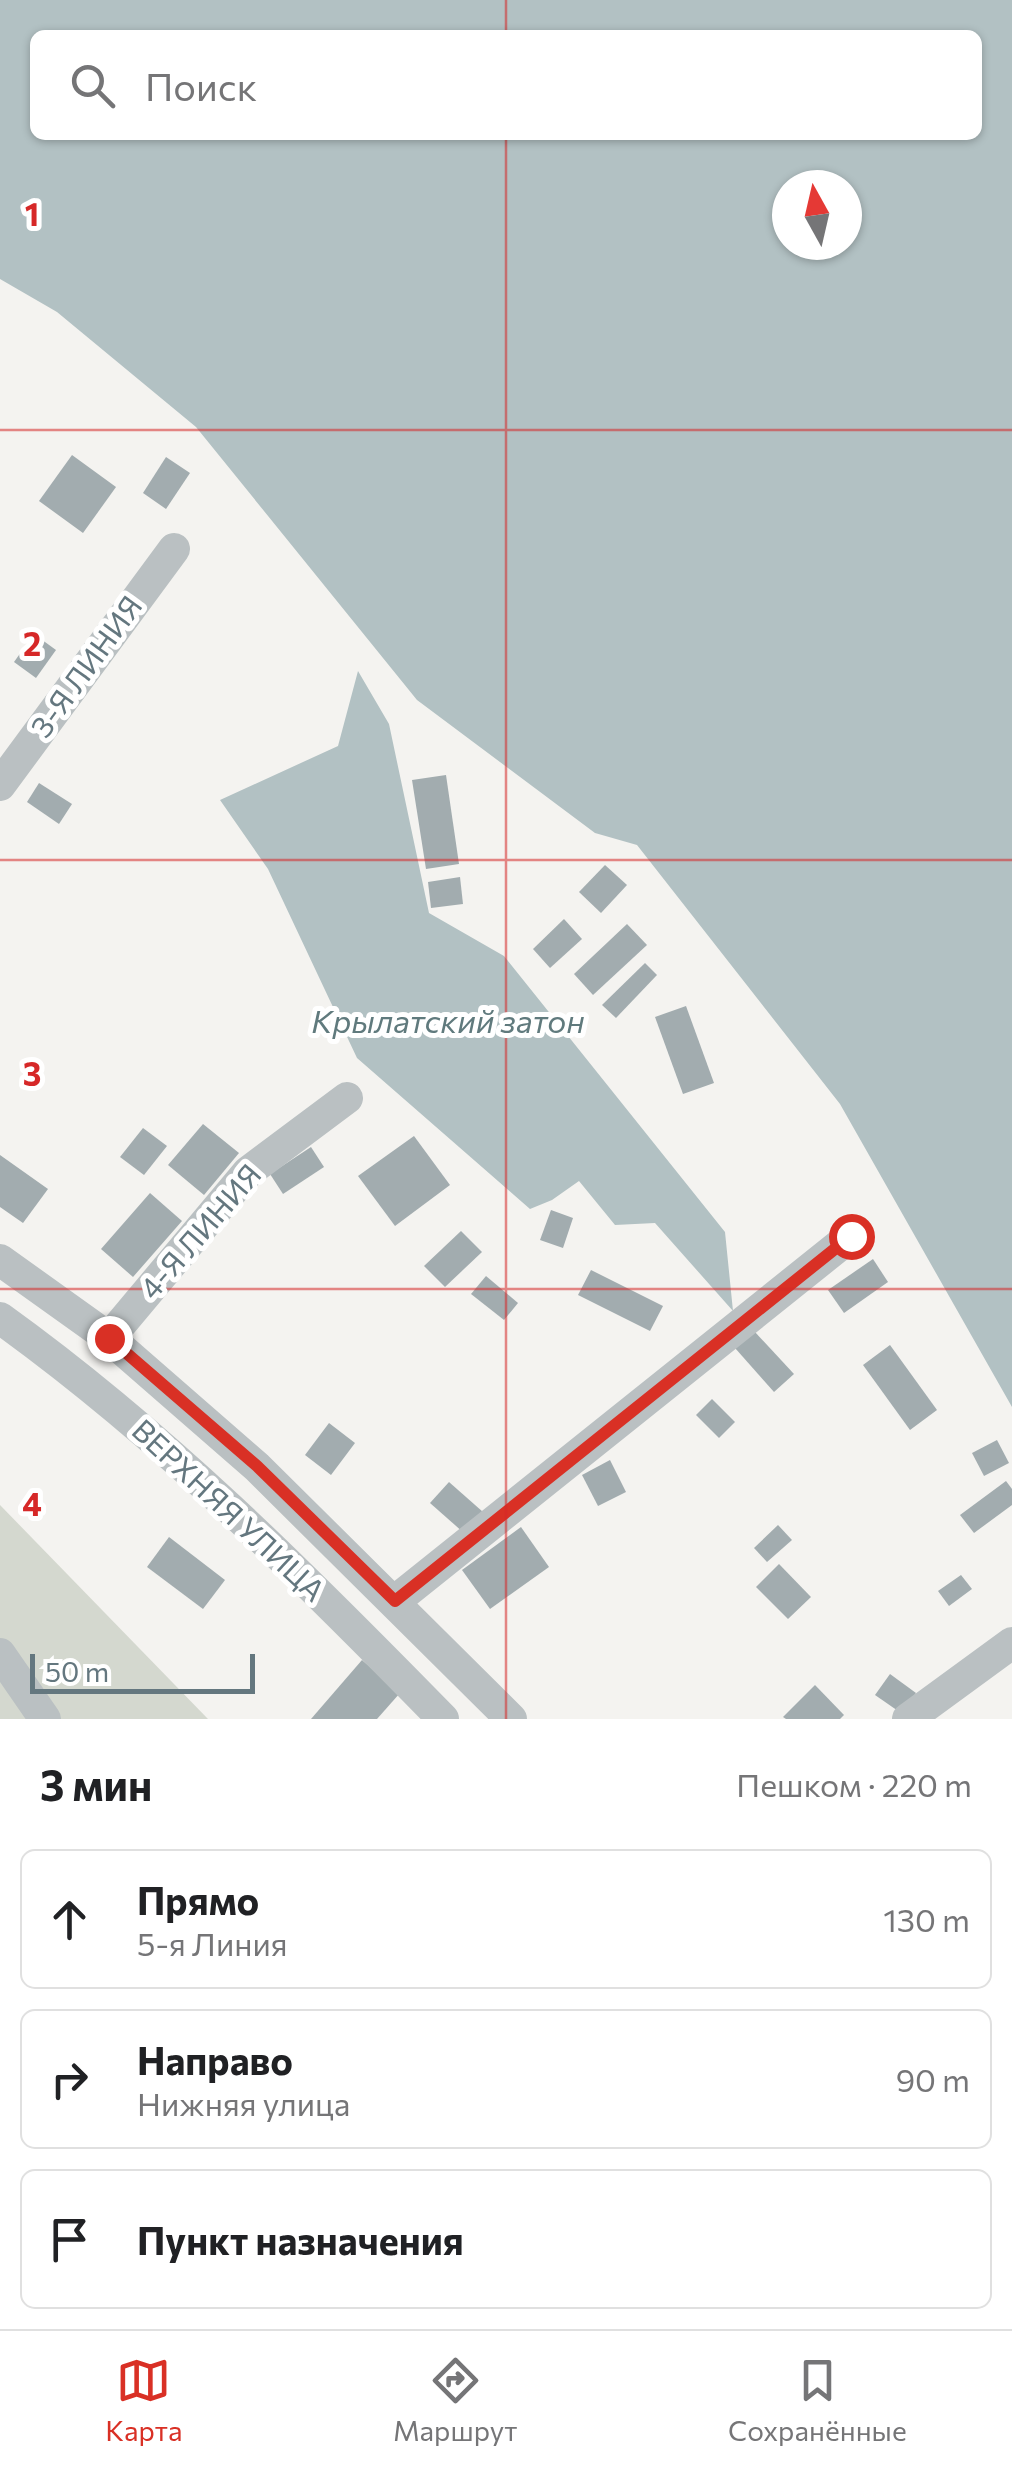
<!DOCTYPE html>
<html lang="ru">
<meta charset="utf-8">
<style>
body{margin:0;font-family:Commissioner,sans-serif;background:#f6f6f6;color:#202124}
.compass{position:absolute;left:772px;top:170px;width:90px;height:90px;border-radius:50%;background:#fff;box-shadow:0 2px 8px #0004;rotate:352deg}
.scale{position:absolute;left:30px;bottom:25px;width:225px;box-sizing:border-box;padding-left:10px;border:5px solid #64777f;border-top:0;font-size:28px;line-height:35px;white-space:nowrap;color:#64777f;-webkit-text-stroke:8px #fff;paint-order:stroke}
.stop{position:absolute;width:30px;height:30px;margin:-22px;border:8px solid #d93025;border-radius:50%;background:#fff}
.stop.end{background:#d93025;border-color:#fff;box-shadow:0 2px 10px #0008}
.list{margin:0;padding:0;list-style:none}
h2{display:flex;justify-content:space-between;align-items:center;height:130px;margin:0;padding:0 40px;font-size:42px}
h2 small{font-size:32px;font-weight:400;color:#757577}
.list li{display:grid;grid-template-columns:65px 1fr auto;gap:30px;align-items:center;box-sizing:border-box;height:140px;margin:0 20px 20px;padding:0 20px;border:2px solid #e0e0e0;border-radius:15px}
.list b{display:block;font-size:38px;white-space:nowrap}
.list p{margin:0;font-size:32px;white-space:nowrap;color:#757577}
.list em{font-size:32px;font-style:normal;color:#757577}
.icon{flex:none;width:55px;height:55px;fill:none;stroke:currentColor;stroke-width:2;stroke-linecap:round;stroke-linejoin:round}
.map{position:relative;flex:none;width:1012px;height:1719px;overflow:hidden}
.search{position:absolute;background:#fff;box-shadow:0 2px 8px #0004;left:30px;right:30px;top:30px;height:110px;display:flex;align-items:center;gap:25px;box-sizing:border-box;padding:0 35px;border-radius:15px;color:#757577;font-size:38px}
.sheet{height:610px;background:#fff}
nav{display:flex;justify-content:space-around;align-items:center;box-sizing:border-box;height:140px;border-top:2px solid #e0e0e0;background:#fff;font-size:28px;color:#757577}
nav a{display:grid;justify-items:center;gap:5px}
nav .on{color:#d93025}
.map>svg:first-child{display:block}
</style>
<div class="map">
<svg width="1012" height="1719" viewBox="0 0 1012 1719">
<rect width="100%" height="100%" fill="#f4f3f0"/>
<polygon fill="#d4d8cf" points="0,1505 208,1719 0,1719"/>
<g fill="#b2c1c3" fill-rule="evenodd">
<path d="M0,0H1012V1407L840,1104L637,845L595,833L417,700L196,427L57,312L0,279ZM35,35H977V135H35ZM787,185H847V245H787Z"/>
<polygon points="358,671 389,724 429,913 504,956 725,1232 733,1311 655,1223 615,1225 579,1181 552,1200 530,1209 357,1058 268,869 220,800 338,746"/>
</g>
<g fill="#a2acaf">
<polygon points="72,455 116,487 83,533 39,501"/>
<polygon points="166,457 190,473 166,509 143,493"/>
<polygon points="34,634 56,650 36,678 14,662"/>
<polygon points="446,775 459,864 426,869 412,780"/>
<polygon points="39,783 72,804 59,824 27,802"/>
<polygon points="605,865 627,885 601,913 579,892"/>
<polygon points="460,877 463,904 431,908 428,882"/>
<polygon points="564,919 582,939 550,968 533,949"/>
<polygon points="627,924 647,945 593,995 574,974"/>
<polygon points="645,963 657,975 616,1018 602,1005"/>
<polygon points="686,1006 714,1083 683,1094 655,1017"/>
<polygon points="203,1124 239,1153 204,1195 168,1165"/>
<polygon points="143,1128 167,1146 144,1175 120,1157"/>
<polygon points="414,1136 450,1185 395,1226 358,1176"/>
<polygon points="311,1147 324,1167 283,1194 270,1174"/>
<polygon points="0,1155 48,1189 23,1223 0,1207"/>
<polygon points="150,1193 182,1221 133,1277 101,1249"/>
<polygon points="551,1210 573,1218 563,1248 540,1240"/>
<polygon points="461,1231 482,1252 445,1287 424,1266"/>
<polygon points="873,1259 888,1282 844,1313 828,1290"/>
<polygon points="591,1270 663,1306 650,1331 578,1295"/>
<polygon points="486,1276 518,1303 504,1320 471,1294"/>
<polygon points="754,1331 794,1374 774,1392 735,1348"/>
<polygon points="890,1345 937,1410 910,1430 863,1365"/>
<polygon points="712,1399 735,1422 719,1438 696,1415"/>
<polygon points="329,1423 355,1443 331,1475 305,1455"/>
<polygon points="997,1440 1009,1463 984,1476 972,1453"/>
<polygon points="610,1460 626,1492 598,1506 582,1475"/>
<polygon points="1006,1481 1012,1489 1012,1505 974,1533 960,1515"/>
<polygon points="449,1482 483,1512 464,1533 430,1503"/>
<polygon points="778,1525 792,1540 767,1562 754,1548"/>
<polygon points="521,1527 549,1567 490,1609 462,1570"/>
<polygon points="169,1537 225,1580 203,1609 147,1567"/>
<polygon points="779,1564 811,1597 788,1619 756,1587"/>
<polygon points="961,1575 972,1589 949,1606 938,1591"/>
<polygon points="362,1660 400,1693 377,1719 311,1719"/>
<polygon points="890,1674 916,1693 901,1713 875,1695"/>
<polygon points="815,1685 844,1715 840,1719 786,1719 783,1717"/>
</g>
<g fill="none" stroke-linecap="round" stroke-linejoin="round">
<g stroke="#bac0c2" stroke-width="32">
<polyline points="0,785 174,549"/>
<polyline points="0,1260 109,1338 257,1467 511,1719"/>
<path d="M0,1318C164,1436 302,1575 443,1719"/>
<polyline points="109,1338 248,1172 347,1098"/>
<polyline points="395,1601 851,1236"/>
<polyline points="0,1654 45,1719"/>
<polyline points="908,1719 1012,1643"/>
</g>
</g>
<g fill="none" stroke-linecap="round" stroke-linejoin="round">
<polyline stroke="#d93025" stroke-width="12" points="109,1338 257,1466 395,1601 851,1236"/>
</g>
<path fill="none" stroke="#d62828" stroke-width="2.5" stroke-opacity="0.55" d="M506,0V35M506,135V1719M0,430H1012M0,860H1012M0,1289H1012"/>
<g text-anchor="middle" stroke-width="10" stroke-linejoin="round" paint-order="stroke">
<g font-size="30" fill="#64777f" stroke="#fff">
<text transform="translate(87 667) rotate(-54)" y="10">3-Я ЛИНИЯ</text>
<text transform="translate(201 1232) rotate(-49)" y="10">4-Я ЛИНИЯ</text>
<text transform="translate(228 1511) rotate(43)" y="10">ВЕРХНЯЯ УЛИЦА</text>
</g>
<g font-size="32" font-style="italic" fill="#607a7d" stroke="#fff">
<text x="448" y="1033">Крылатский затон</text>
</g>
</g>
<g font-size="32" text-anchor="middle" font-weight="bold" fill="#d62828" stroke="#fff" stroke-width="10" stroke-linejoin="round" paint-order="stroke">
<text x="32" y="226">1</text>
<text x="32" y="656">2</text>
<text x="32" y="1086">3</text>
<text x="32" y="1516">4</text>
</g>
</svg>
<svg class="compass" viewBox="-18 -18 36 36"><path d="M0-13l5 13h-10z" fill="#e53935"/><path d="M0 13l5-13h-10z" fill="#757577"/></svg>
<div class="scale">50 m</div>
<div class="stop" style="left:851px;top:1236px"></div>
<div class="stop end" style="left:109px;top:1338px"></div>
<div class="search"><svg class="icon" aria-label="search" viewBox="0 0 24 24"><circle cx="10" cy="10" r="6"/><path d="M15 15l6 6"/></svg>Поиск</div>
</div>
<section class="sheet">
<h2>3 мин<small>Пешком · 220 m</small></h2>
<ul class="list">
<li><svg class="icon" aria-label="ahead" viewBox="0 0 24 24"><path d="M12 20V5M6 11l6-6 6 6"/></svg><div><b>Прямо</b><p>5-я Линия</p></div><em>130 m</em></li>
<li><svg class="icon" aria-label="right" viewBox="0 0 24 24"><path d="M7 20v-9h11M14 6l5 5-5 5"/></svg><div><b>Направо</b><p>Нижняя улица</p></div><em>90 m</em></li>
<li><svg class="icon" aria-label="arrive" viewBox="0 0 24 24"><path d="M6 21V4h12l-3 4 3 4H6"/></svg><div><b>Пункт назначения</b></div></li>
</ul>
</section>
<nav>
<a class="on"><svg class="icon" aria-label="map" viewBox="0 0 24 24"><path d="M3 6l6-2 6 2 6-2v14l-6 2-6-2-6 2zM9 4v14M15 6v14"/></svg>Карта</a>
<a><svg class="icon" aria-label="directions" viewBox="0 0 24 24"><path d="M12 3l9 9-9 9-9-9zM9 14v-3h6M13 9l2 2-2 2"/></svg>Маршрут</a>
<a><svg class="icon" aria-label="saved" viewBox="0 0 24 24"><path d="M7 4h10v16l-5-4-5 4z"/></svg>Сохранённые</a>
</nav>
